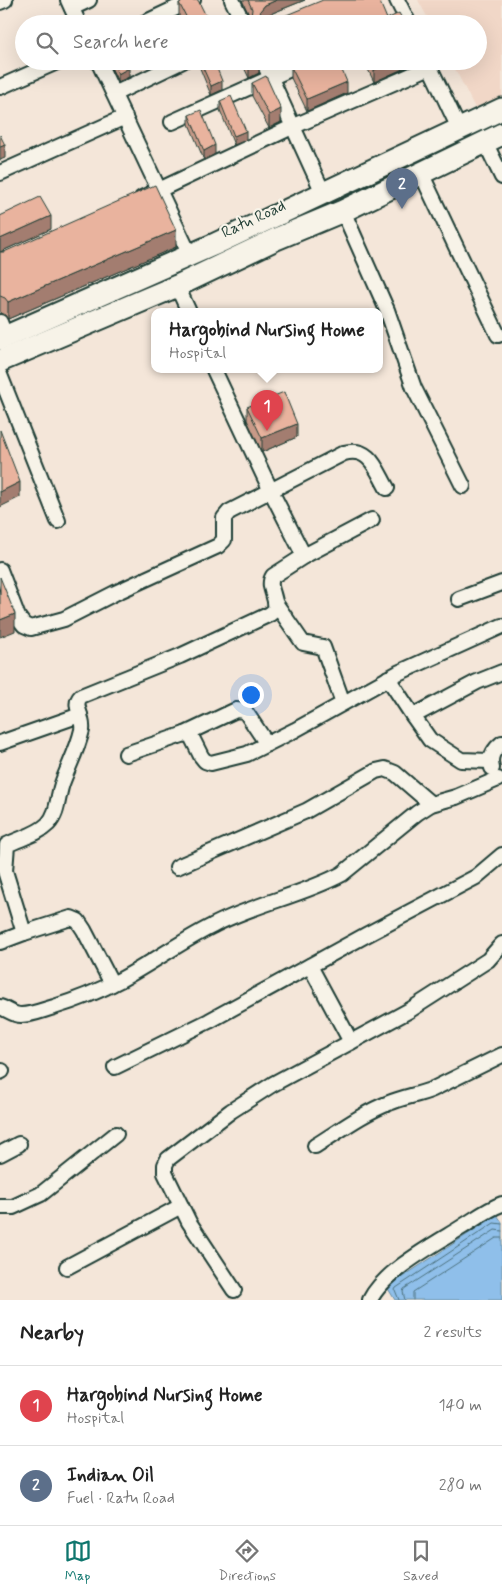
<!DOCTYPE html>
<meta charset="utf-8">
<style>
body{margin:0;font-family:Mynerve,sans-serif;background:#f6f6f6;color:#222}
.you{position:absolute;left:250px;top:694px;width:18px;height:18px;margin:-12px;border:4px solid #fff;border-radius:50%;background:#1a73e8;box-shadow:0 0 0 8px #1a73e833}
.badge{display:grid;place-items:center;width:32px;height:32px;border-radius:50%;background:#0f766e;color:#fff;font-size:16px;font-weight:700}
.pin{position:absolute;translate:-50% -41px;filter:drop-shadow(0 1px 2px #0008)}
.pin::after{content:'';position:absolute;top:26px;width:18px;height:15px;background:inherit;clip-path:polygon(0 0,100% 0,50% 100%)}
.popup{position:absolute;left:151px;top:308px;width:232px;height:65px;box-sizing:border-box;display:grid;place-content:center;border-radius:10px;background:#fff;filter:drop-shadow(0 1px 4px #0005);font-size:16px;white-space:nowrap;color:#767676}
.popup b{font-size:19px;color:#222}
.popup::after{content:'';position:absolute;left:50%;top:100%;margin-left:-10px;border:10px solid transparent;border-top-color:#fff}
.list{margin:0;padding:0;list-style:none}
h2{display:flex;justify-content:space-between;align-items:center;height:65px;margin:0;padding:0 20px;font-size:21px}
h2 small{font-size:16px;font-weight:400;color:#767676}
.list li{display:grid;grid-template-columns:32px 1fr auto;gap:15px;align-items:center;box-sizing:border-box;height:80px;padding:0 20px;border-top:1px solid #e0e0e0}
.list b{display:block;font-size:19px;white-space:nowrap}
.list p{margin:0;font-size:16px;white-space:nowrap;color:#767676}
.list em{font-size:16px;font-style:normal;color:#767676}
.icon{flex:none;width:28px;height:28px;fill:none;stroke:currentColor;stroke-width:2;stroke-linecap:round;stroke-linejoin:round}
.map{position:relative;flex:none;width:502px;height:1300px;overflow:hidden}
.search{position:absolute;background:#fff;box-shadow:0 5px 20px #0002;left:15px;right:15px;top:15px;height:55px;display:flex;align-items:center;gap:12px;box-sizing:border-box;padding:0 18px;border-radius:28px;color:#767676;font-size:19px}
.sheet{height:225px;background:#fff}
nav{display:flex;justify-content:space-around;align-items:center;box-sizing:border-box;height:70px;border-top:1px solid #e0e0e0;background:#fff;font-size:14px;color:#767676}
nav a{display:grid;justify-items:center;gap:2px}
nav .on{color:#0f766e}
.map>svg:first-child{display:block}
</style>
<div class="map">
<svg width="502" height="1300" viewBox="0 0 502 1300">
<rect width="100%" height="100%" fill="#f4e6d9"/>
<filter id="ink" filterUnits="userSpaceOnUse"><feTurbulence type="fractalNoise" baseFrequency=".02" numOctaves="2"/><feDisplacementMap in="SourceGraphic" scale="10" xChannelSelector="R" yChannelSelector="G"/><feConvolveMatrix kernelMatrix="1 2 1 2 8 2 1 2 1" color-interpolation-filters="sRGB"/></filter>
<g filter="url(#ink)">
<polygon fill="#f1d7c7" points="418,0 502,0 502,97 476,110 451,61 478,61 478,24 431,24"/>
<polygon fill="#8fbfea" stroke="#628ba1" points="497,1215 502,1222 502,1300 395,1300 387,1287"/>
<g fill="none" stroke-linecap="round" stroke-linejoin="round">
<g stroke="#4c717d" stroke-width="1">
<polyline points="399,1300 395,1290 396,1288 494,1223 502,1224"/>
<polyline points="405,1300 403,1292 404,1289 495,1230 502,1231"/>
<polyline points="413,1300 413,1292 496,1238 502,1238"/>
</g>
<defs>
<g id="street">
<polyline points="68,0 79,24"/>
<polyline points="232,0 244,24"/>
<polyline points="397,0 409,24"/>
<polyline points="0,2 5,0"/>
<polyline points="72,8 89,0"/>
<polyline points="142,24 193,0"/>
<polyline points="98,61 187,249"/>
<polyline points="263,61 320,186"/>
<polyline points="427,61 455,120"/>
<polyline points="0,87 59,61"/>
<polyline points="114,94 183,61"/>
<polyline points="172,122 308,61"/>
<polyline points="485,142 502,177"/>
<polyline points="0,173 125,117"/>
<polyline points="421,173 498,335"/>
<polyline points="142,198 292,127 430,67"/>
<polyline points="343,211 387,310 414,388 463,486"/>
<polyline points="177,286 189,312"/>
<polyline points="0,322 2,327"/>
<polyline points="0,375 58,521"/>
<polyline points="304,556 372,520"/>
<path d="M0,570L18,617L24,625L31,628L64,619L115,593L218,546L224,540V518L229,512L344,453C370,446 376,469 387,488"/>
<polyline points="459,599 502,583"/>
<polyline points="276,604 303,643 323,647 343,703"/>
<polyline points="388,678 413,716"/>
<polyline points="185,734 236,710 245,711 267,744"/>
<path d="M0,743L80,715C78,708 75,702 81,696L180,656L270,614L275,610C278,597 266,587 273,576L304,556L271,491L214,370"/>
<polyline points="126,754 185,734 191,736 201,756 205,761 211,763 247,754 295,730 398,673 502,626"/>
<polyline points="490,761 461,760 430,740 413,716 477,682 502,672"/>
<path d="M492,768C489,757 493,750 502,743"/>
<polyline points="177,867 306,811 376,771 385,769 395,773 431,804"/>
<path d="M24,933L5,871L7,845C20,838 37,835 48,824C59,812 57,796 63,781C69,765 78,748 82,730C83,725 81,720 80,715"/>
<polyline points="0,942 24,933 71,918 78,921 84,930 112,984"/>
<polyline points="310,966 351,1042"/>
<path d="M0,1007C7,1009 13,1015 21,1015C32,1015 43,1010 54,1007C77,1000 99,991 120,980C152,963 180,942 212,926C253,904 301,896 342,874L417,813L431,804L456,797L498,779"/>
<polyline points="115,1067 209,1021 366,935 476,877 502,855"/>
<polyline points="0,1072 2,1071"/>
<path d="M315,1146C339,1131 363,1113 389,1103C403,1097 419,1095 433,1089L502,1055"/>
<polyline points="0,1154 19,1144"/>
<polyline points="0,1207 13,1207 41,1194 116,1134"/>
<polyline points="67,1267 181,1206"/>
<polyline points="234,1290 189,1222 165,1173 165,1165 168,1159 231,1111 273,1084 410,1010 488,960 502,944"/>
<path d="M370,1300C384,1271 435,1244 462,1227C475,1219 488,1209 502,1204"/>
</g>
<g id="primary">
<polyline points="0,339 213,245 502,109"/>
<polyline points="0,361 177,286 276,239 343,211 502,134"/>
</g>
</defs>
<use href="#street" stroke="#1f3d34" stroke-width="18"/>
<use href="#primary" stroke="#1f3d34" stroke-width="25"/>
<use href="#street" stroke="#f7f3e8" stroke-width="14"/>
<use href="#primary" stroke="#f7f3e8" stroke-width="21"/>
</g>
<g fill="#c89a88" stroke="#1f3d34">
<polygon points="242,0 305,0 265,16 264,18 267,21 387,19 405,24 251,24 251,19"/>
<polygon points="179,3 210,24 183,24 179,16"/>
<polygon points="108,61 126,61 129,77 118,82"/>
<polygon points="197,61 214,61 222,90 211,95"/>
<polygon points="241,61 259,61 259,73 249,78"/>
<polygon points="364,61 418,61 418,62 374,82"/>
<polygon points="291,67 347,93 307,111 291,78"/>
<polygon points="252,83 281,122 269,128 252,96"/>
<polygon points="220,101 246,140 234,145 220,110"/>
<polygon points="189,115 215,154 204,160 189,124"/>
<polygon points="0,216 51,229 0,252 176,247 8,319 5,315 0,313"/>
<polygon points="247,407 297,437 262,452 247,420"/>
</g>
<g fill="#a37d6f" stroke="#1f3d34">
<polygon points="277,0 305,0 265,16 260,22 260,11 265,5"/>
<polygon points="275,61 286,61 275,66"/>
<polygon points="395,61 418,61 418,62 374,82 374,70"/>
<polygon points="259,62 259,73 249,78 249,67"/>
<polygon points="129,68 129,77 118,82 118,74"/>
<polygon points="222,81 222,90 211,95 211,86"/>
<polygon points="347,82 347,93 307,111 307,99"/>
<polygon points="281,109 281,122 269,128 269,115"/>
<polygon points="246,131 246,140 234,145 234,136"/>
<polygon points="5,145 5,158 0,160 0,147"/>
<polygon points="215,145 215,154 204,160 204,151"/>
<polygon points="51,216 51,229 0,252 0,239"/>
<polygon points="176,230 176,247 8,319 8,302"/>
<polygon points="297,424 297,437 262,452 262,438"/>
<polygon points="20,482 20,497 0,507 0,492"/>
<polygon points="15,614 15,631 0,637 0,620"/>
</g>
<g fill="#e9b39e" stroke="#1f3d34">
<polygon points="186,0 198,0 210,24 190,24 179,3"/>
<polygon points="248,0 277,0 265,5 260,11 261,16 267,21 272,21 323,0 379,0 387,19 399,13 405,24 253,24 255,23 251,17 252,9"/>
<polygon points="112,61 126,61 129,68 118,74"/>
<polygon points="200,61 214,61 222,81 211,86"/>
<polygon points="246,61 259,61 259,62 249,67"/>
<polygon points="302,61 338,61 347,82 307,99 291,67"/>
<polygon points="370,61 395,61 374,70"/>
<polygon points="266,76 281,109 269,115 252,83"/>
<polygon points="231,96 246,131 234,136 220,101"/>
<polygon points="201,110 215,145 204,151 189,115"/>
<polygon points="0,135 5,145 0,147"/>
<polygon points="155,185 176,230 8,302 5,298 0,296 0,252 4,252"/>
<polygon points="40,197 51,216 0,239 0,216"/>
<polygon points="284,392 297,424 262,438 247,407"/>
<polygon points="0,430 20,482 0,492"/>
<polygon points="0,577 15,614 0,620"/>
</g>
</g>
<g text-anchor="middle" stroke-width="4.5" stroke-linejoin="round" paint-order="stroke">
<g font-size="16" fill="#1f3d34" stroke="#f7f3e8">
<text transform="translate(253 218) rotate(-25)" y="6">Ratu Road</text>
</g>
</g>
</svg>
<div class="you"></div>
<div class="pin badge" style="left:267px;top:431px;background:#e0444e">1</div>
<div class="popup"><b>Hargobind Nursing Home</b>Hospital</div>
<div class="pin badge" style="left:402px;top:209px;background:#5c6f8a">2</div>
<div class="search"><svg class="icon" aria-label="search" viewBox="0 0 24 24"><circle cx="10" cy="10" r="6"/><path d="M15 15l6 6"/></svg>Search here</div>
</div>
<section class="sheet">
<h2>Nearby<small>2 results</small></h2>
<ul class="list">
<li><span class="badge" style="background:#e0444e">1</span><div><b>Hargobind Nursing Home</b><p>Hospital</p></div><em>140 m</em></li>
<li><span class="badge" style="background:#5c6f8a">2</span><div><b>Indian Oil</b><p>Fuel · Ratu Road</p></div><em>280 m</em></li>
</ul>
</section>
<nav>
<a class="on"><svg class="icon" aria-label="map" viewBox="0 0 24 24"><path d="M3 6l6-2 6 2 6-2v14l-6 2-6-2-6 2zM9 4v14M15 6v14"/></svg>Map</a>
<a><svg class="icon" aria-label="directions" viewBox="0 0 24 24"><path d="M12 3l9 9-9 9-9-9zM9 14v-3h6M13 9l2 2-2 2"/></svg>Directions</a>
<a><svg class="icon" aria-label="saved" viewBox="0 0 24 24"><path d="M7 4h10v16l-5-4-5 4z"/></svg>Saved</a>
</nav>
